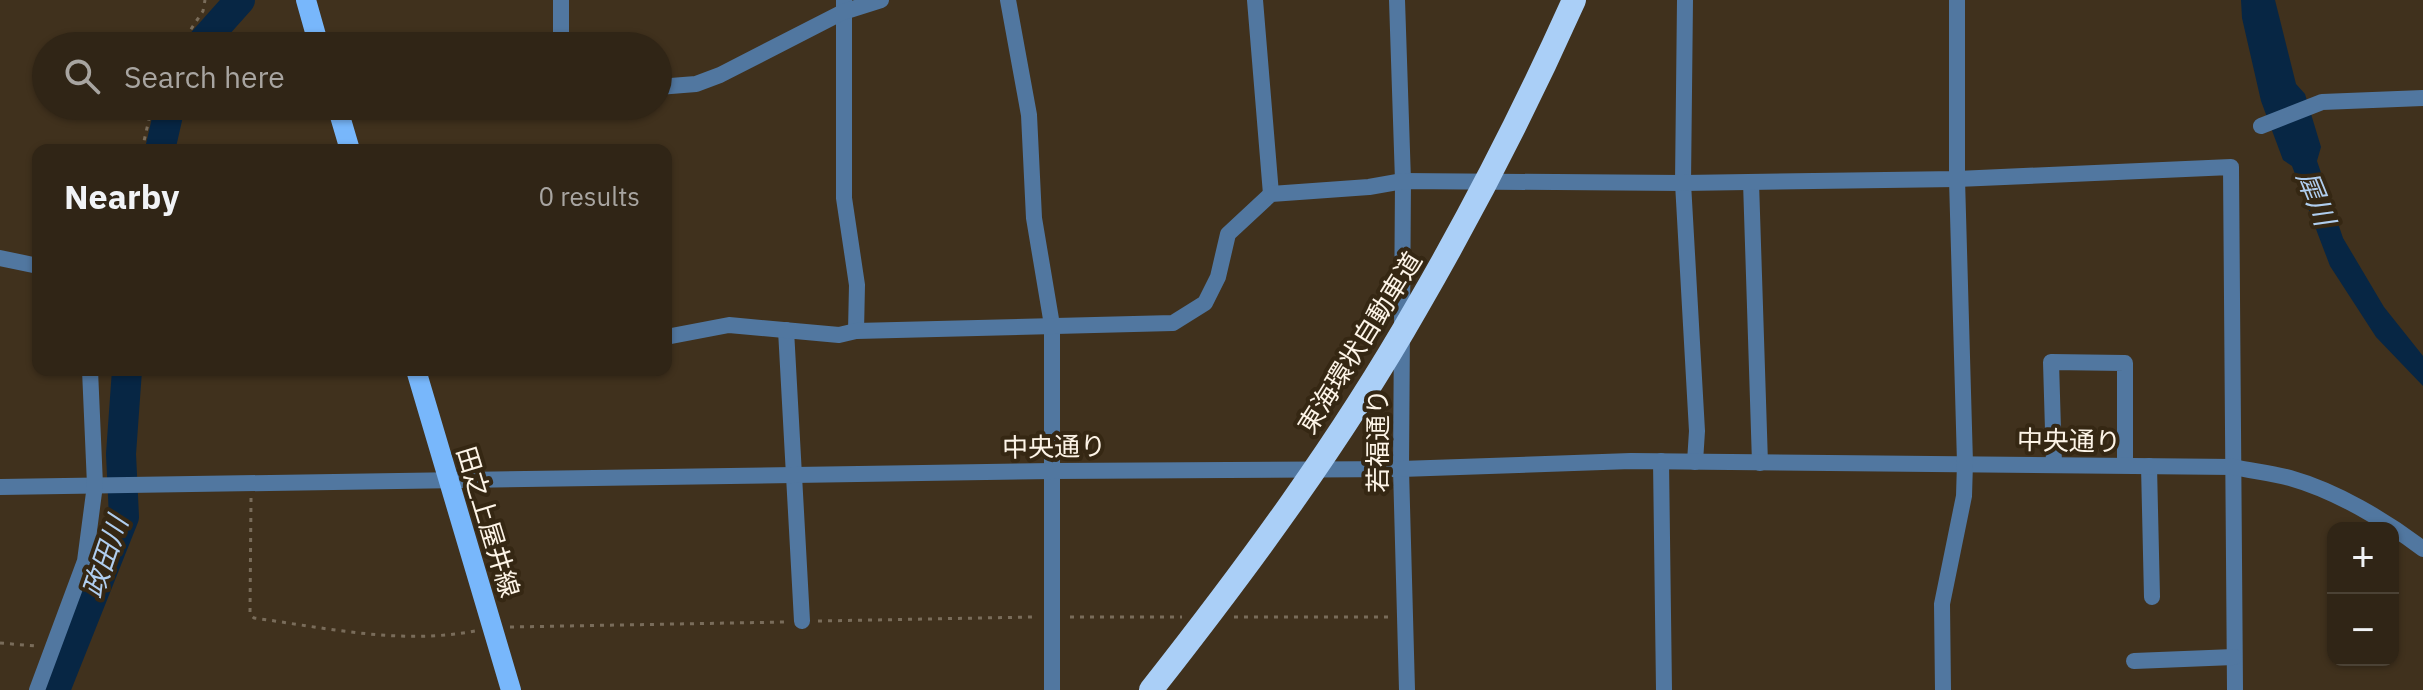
<!DOCTYPE html>
<meta charset="utf-8">
<style>
body{margin:0;font-family:"IBM Plex Sans","Noto Sans JP",sans-serif;background:#382d1f;color:#f1f3f6}
.controls{position:absolute;right:24px;bottom:24px;display:grid;overflow:hidden;border-radius:16px;box-shadow:0 2px 6px #0004}
.controls button{width:72px;height:72px;display:grid;place-items:center;padding:0;border:0;border-bottom:2px solid #4b4235;background:#302516;color:#f1f3f6;font:40px sans-serif}
.list{margin:0;padding:0;list-style:none}
h2{display:flex;justify-content:space-between;align-items:center;height:104px;margin:0;padding:0 32px;font-size:34px}
h2 small{font-size:26px;font-weight:400;color:#a8a5a1}
.icon{flex:none;width:44px;height:44px;fill:none;stroke:currentColor;stroke-width:2;stroke-linecap:round;stroke-linejoin:round}
.map{position:relative;flex:none;width:2423px;height:690px;overflow:hidden}
.search{position:absolute;background:#302516;box-shadow:0 2px 6px #0004;left:32px;top:32px;width:640px;height:88px;display:flex;align-items:center;gap:20px;box-sizing:border-box;padding:0 28px;border-radius:44px;color:#a8a5a1;font-size:30px}
.panel{position:absolute;background:#302516;box-shadow:0 2px 6px #0004;left:32px;top:144px;width:640px;height:232px;border-radius:16px}
.map>svg:first-child{display:block}
</style>
<div class="map">
<svg width="2423" height="690" viewBox="0 0 2423 690">
<rect width="100%" height="100%" fill="#40311d"/>
<polygon fill="#072644" points="2241,0 2275,0 2296,84 2305,94 2321,147 2317,161 2343,238 2384,307 2423,356 2423,386 2376,337 2330,266 2292,166 2283,160 2261,101 2242,18"/>
<g fill="none" stroke-linecap="round" stroke-linejoin="round">
<g stroke="#072644" stroke-width="30">
<polyline points="199,46 240,0"/>
<polyline points="160,150 170,106"/>
<polyline points="55,690 124,517 121,454 127,370"/>
</g>
<g stroke="#796c5a" stroke-width="3" stroke-dasharray="4 6" stroke-linecap="butt">
<polyline points="180,46 203,11 205,0"/>
<polyline points="142,150 152,106"/>
<path d="M251,498L250,614L254,618C327,628 401,645 475,631"/>
<polyline points="1070,617 1182,617"/>
<polyline points="1234,617 1390,617"/>
<polyline points="818,621 1034,617"/>
<polyline points="510,627 786,622"/>
<polyline points="0,643 36,646"/>
</g>
<g stroke="#5177a0" stroke-width="16">
<polyline points="561,0 561,46"/>
<polyline points="844,0 844,198 857,285 856,331"/>
<polyline points="1008,0 1029,115 1034,218 1052,325 1052,690"/>
<polyline points="1255,0 1271,194"/>
<polyline points="1397,0 1403,181 1401,469 1407,690"/>
<polyline points="1685,0 1683,183 1697,431 1695,462"/>
<polyline points="658,87 696,84 720,75 843,12 881,0"/>
<polyline points="338,108 411,112 421,106"/>
<polyline points="2261,126 2322,102 2423,98"/>
<polyline points="1751,182 1760,463"/>
<polyline points="0,258 38,266"/>
<polyline points="786,330 802,621"/>
<polyline points="666,337 729,325 839,335 856,331 1173,323 1205,303 1218,277 1228,234 1271,194 1369,187 1403,181 1683,183 1957,179 2231,167 2235,690"/>
<polyline points="1661,461 1664,690"/>
<polyline points="2054,464 2051,362 2125,363 2125,465"/>
<polyline points="2149,466 2152,597"/>
<path d="M0,487L1053,471L1401,469L1631,461L2234,467C2252,471 2271,473 2290,478C2336,491 2385,520 2423,549"/>
<polyline points="2134,661 2234,657"/>
<polyline points="37,690 85,561 95,485 90,370"/>
<polyline points="1943,690 1942,604 1964,496 1965,463 1957,179 1957,0"/>
</g>
<g stroke="#78b7fb" stroke-width="20">
<polyline points="306,0 319,46"/>
<polyline points="337,106 350,150"/>
<polyline points="416,370 511,690"/>
</g>
<path stroke="#aacff7" stroke-width="24" d="M1151,690C1247,568 1340,442 1417,307C1475,207 1527,105 1574,0"/>
</g>
<g text-anchor="middle" stroke-width="8" stroke-linejoin="round" paint-order="stroke">
<g font-size="26" fill="#fdf4e7" stroke="#352713">
<text transform="translate(1360 343) rotate(-58)" y="9">東海環状自動車道</text>
<text transform="translate(1378 441) rotate(-90)" y="9">若福通り</text>
<text transform="translate(2069 441) rotate(1)" y="9">中央通り</text>
<text transform="translate(1054 447) rotate(-1)" y="9">中央通り</text>
<text transform="translate(488 522) rotate(73)" y="9">田之上屋井線</text>
</g>
<g font-size="28" font-style="italic" fill="#b0ceef" stroke="#352713">
<text transform="translate(2316 198) rotate(68)" y="10">犀川</text>
<text transform="translate(105 557) rotate(-71)" y="10">政田川</text>
</g>
</g>
</svg>
<div class="controls">
<button>+</button>
<button>−</button>
</div>
<div class="search"><svg class="icon" aria-label="search" viewBox="0 0 24 24"><circle cx="10" cy="10" r="6"/><path d="M15 15l6 6"/></svg>Search here</div>
<section class="panel">
<h2>Nearby<small>0 results</small></h2>
<ul class="list">
</ul>
</section>
</div>
